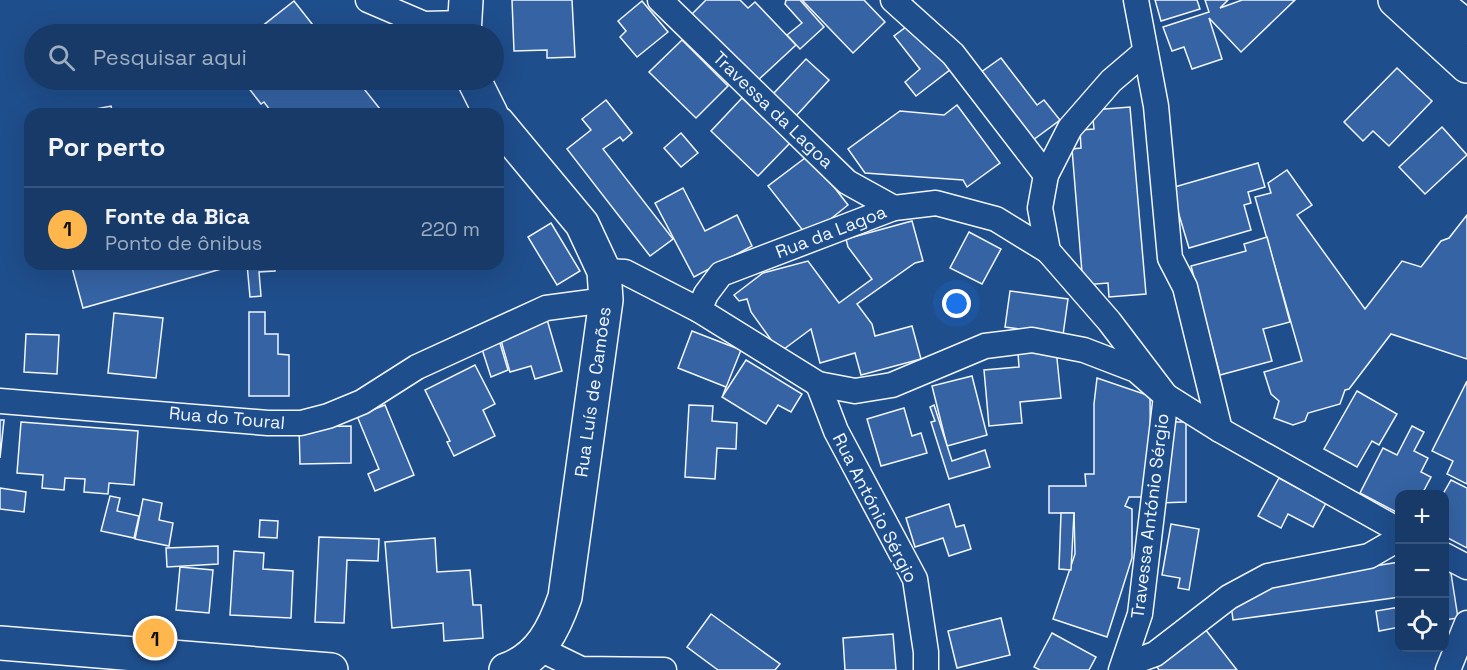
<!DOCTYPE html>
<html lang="pt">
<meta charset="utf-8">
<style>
body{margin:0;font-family:"Space Grotesk",sans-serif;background:#20416f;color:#f1f3f6}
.controls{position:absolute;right:18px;bottom:18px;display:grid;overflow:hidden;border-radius:12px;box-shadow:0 6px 24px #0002}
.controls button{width:54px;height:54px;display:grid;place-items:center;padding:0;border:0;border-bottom:2px solid #36547d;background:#173a69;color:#f1f3f6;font:30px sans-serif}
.you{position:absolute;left:957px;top:304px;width:21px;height:21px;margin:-15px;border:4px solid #fff;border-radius:50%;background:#1a73e8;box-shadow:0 0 0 9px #1a73e833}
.badge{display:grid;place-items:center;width:39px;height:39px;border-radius:50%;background:#ffb74d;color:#111;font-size:20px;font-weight:700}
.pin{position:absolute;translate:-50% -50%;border:3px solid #fff;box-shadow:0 2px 6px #0006}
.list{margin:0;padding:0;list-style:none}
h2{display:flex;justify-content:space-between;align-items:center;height:78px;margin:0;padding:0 24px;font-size:26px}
h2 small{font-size:20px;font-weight:400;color:#9eadc0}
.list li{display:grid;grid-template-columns:39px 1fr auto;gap:18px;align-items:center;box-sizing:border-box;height:84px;padding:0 24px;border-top:2px solid #36547d}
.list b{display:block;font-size:22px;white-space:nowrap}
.list p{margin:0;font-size:20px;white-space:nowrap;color:#9eadc0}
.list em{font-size:20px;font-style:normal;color:#9eadc0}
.icon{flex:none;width:33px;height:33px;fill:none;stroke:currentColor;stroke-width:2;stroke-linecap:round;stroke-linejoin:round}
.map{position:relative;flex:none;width:1467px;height:670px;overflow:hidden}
.search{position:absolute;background:#173a69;box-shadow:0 6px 24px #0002;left:24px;top:24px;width:480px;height:66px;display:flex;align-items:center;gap:15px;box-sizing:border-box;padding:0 21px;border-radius:33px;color:#9eadc0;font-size:22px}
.panel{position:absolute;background:#173a69;box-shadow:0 6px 24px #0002;left:24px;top:108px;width:480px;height:162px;border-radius:18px}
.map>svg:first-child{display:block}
</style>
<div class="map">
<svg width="1467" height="670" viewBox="0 0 1467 670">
<rect width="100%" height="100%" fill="#1f4e8c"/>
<g fill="#3563a3" stroke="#f2f6ff" stroke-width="1.5">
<polygon points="512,0 572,0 575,57 547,58 547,50 514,51"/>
<polygon points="706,0 740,0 748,8 755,2 796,45 756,82 691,15"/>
<polygon points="786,0 800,0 824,27 800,49 787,35 802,23 785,4"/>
<polygon points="802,0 864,0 885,22 853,53"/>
<polygon points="1155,0 1197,0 1200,9 1161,21"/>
<polygon points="1205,0 1228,0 1220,8 1242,0 1295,0 1241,52 1209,18 1222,59 1192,69 1184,47 1172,51 1163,27 1209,12"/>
<polygon points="294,1 320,34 252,34"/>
<polygon points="642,1 668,32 637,57 620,37 626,31 618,21"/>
<polygon points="914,21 951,69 916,96 905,82 920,69 894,36"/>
<polygon points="682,40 728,86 696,118 649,72"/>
<polygon points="1001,58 1037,105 1044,100 1060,120 1029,143 977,75"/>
<polygon points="806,59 829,80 796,116 773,94"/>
<polygon points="1397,68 1432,101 1389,146 1373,131 1363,141 1344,122"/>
<polygon points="255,80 357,80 384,114 273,114 264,102 261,104 247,86"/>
<polygon points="742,98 790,143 758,176 711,131"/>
<polygon points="606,100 632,133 623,141 620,137 603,149 673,239 650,256 567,149 591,130 582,119"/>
<polygon points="957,105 1000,163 967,187 963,180 865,173 848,149 900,111 944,115"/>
<polygon points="111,106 113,114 74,114 74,113"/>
<polygon points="1130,107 1146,294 1109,297 1108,283 1083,285 1072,149 1081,148 1080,130 1094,129 1092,110"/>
<polygon points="1442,127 1467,155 1425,194 1399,167"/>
<polygon points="681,133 698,153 681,167 664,148"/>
<polygon points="809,155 848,205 808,237 768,186"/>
<polygon points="1258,163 1265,187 1248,192 1251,203 1244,205 1251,230 1189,248 1171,188"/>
<polygon points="1287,170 1312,205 1297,215 1365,309 1402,261 1421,267 1441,241 1449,238 1467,215 1467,359 1391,334 1349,389 1345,390 1340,404 1308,413 1305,421 1293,425 1274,418 1279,401 1271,394 1264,372 1302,361 1255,197 1271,193 1268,183"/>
<polygon points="683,188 705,231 737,215 752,246 694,277 655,203"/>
<polygon points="912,221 923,261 915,263 857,304 872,324 875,336 912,326 921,359 861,375 855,353 820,363 811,329 780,352 751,312 747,299 739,301 734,295 763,273 808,261 839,303 872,279 848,247 846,239"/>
<polygon points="551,223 580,271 557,285 528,237"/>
<polygon points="969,232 1001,249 982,284 950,268"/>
<polygon points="1267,237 1290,322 1263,329 1272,361 1220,375 1191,266 1246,251 1244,244"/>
<polygon points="71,264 239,264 83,308"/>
<polygon points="247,264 274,264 275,271 259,272 261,296 250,297"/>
<polygon points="1010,291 1068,299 1063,335 1005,327"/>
<polygon points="249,312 265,312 265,334 278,334 278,354 289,355 289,396 249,396"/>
<polygon points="114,313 163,318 156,378 108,373"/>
<polygon points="546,316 562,371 535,379 531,366 510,372 498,330"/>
<polygon points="692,331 741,350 723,395 726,387 678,368"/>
<polygon points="26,334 59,335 57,374 24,372"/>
<polygon points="499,340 508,370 491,377 481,346"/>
<polygon points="1056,349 1061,398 1020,402 1022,423 989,426 984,370 1019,367 1018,353"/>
<polygon points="746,360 802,394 791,412 778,405 766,424 722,397"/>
<polygon points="475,365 495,404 483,410 495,436 454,456 447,442 450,441 425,390"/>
<polygon points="972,376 987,435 947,446 932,386"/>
<polygon points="1097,378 1150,396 1151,497 1129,497 1125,506 1132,509 1132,558 1107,637 1053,619 1075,554 1074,513 1049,513 1049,486 1086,486 1085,474 1094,474 1094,404"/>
<polygon points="1467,381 1467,484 1447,474 1453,461 1432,451"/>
<polygon points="1357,391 1397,414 1379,445 1372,441 1357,467 1324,449"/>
<polygon points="385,405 414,475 375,491 368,474 379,469 357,416"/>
<polygon points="689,405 713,406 712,421 737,423 736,449 717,448 715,479 685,477"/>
<polygon points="934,405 952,461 985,450 990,467 949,479 931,422 935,421 930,407"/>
<polygon points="904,408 912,436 921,433 927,453 881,466 867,419"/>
<polygon points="0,420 4,420 0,458"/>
<polygon points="21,422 138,431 134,485 109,483 108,494 84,492 85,479 65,478 64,490 42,488 43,475 17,473"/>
<polygon points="1158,422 1186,422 1186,502 1158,503"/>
<polygon points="351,426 351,463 300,464 299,427"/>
<polygon points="1412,426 1424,432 1414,451 1428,458 1421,472 1431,477 1422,494 1400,494 1400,514 1360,493 1383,448 1397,455"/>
<polygon points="1279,478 1326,503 1313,527 1288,514 1281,528 1258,516"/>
<polygon points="1451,480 1467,488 1467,548 1444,536 1443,494"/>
<polygon points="0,488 26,492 24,512 0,509"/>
<polygon points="110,496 120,498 117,511 139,516 134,538 101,531"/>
<polygon points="143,499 162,503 159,520 173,523 169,546 135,539"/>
<polygon points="949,504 956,527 964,525 971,549 949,556 943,538 915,547 906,518"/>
<polygon points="1061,513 1074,513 1071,570 1059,569"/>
<polygon points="260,520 278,521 277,538 259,537"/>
<polygon points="1171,524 1199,529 1189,590 1178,588 1180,578 1162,575"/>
<polygon points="319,537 379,539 378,561 347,560 344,623 315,622"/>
<polygon points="435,538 437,572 470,570 473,605 481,605 483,638 444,641 443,623 392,628 385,542"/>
<polygon points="218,546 218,564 167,567 166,548"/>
<polygon points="234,551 264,553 263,569 293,571 291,618 230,615"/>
<polygon points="1448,554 1458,618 1444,620 1444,555"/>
<polygon points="1400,562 1400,597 1233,620 1229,589"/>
<polygon points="180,567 213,570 209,613 176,610"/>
<polygon points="1400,607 1400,627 1379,631 1376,611"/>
<polygon points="711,614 780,664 775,670 718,670 687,647"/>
<polygon points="1001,618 1010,655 957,668 948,631"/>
<polygon points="1205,629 1237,670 1159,670 1157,667"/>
<polygon points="1052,633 1096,657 1089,670 1040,670 1034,667"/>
<polygon points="893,634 896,670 845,670 843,638"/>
</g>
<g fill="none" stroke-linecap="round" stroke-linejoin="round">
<defs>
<g id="minor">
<polyline points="368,0 424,24 464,23"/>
<polyline points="660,0 847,182 894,208"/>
<polyline points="893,0 953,54 1046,175"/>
<polyline points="1136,0 1156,106 1170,258 1185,287 1220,430"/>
<polyline points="604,271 625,272 699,310 818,384 855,391 892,385 985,346 1032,340 1084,350 1136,370 1166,396 1220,430 1400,531"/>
<polyline points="699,310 706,294 721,274 894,208 936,203 996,219 1048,251"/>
<polyline points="818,384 836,431 915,579 926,652 926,670"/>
<polyline points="0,401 268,423 301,423 328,416 362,402 417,367 546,308 606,300"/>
<polyline points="1444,555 1467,567"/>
<polyline points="540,649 581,669 664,670"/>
<polyline points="1125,665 1155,654 1229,597 1268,576 1369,556 1400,538"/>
<polyline points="1121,670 1140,614 1166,396 1109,321 1048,251 1040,208 1046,175 1070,128 1111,81 1145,52"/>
<polyline points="1448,670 1467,623"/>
</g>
<g id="primary">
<polyline points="1395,0 1467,66"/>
<polyline points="1433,0 1467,27"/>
<polyline points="464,34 466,0"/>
<polyline points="474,80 491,114"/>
<path d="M498,123L582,224L604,271L606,300L565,597C554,629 540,658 506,670"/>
<polyline points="0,643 331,670"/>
</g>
</defs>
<use href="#minor" stroke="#f2f6ff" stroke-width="27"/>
<use href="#primary" stroke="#f2f6ff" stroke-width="36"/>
<use href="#minor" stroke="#1f4e8c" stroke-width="24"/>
<use href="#primary" stroke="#1f4e8c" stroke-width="33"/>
</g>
<g text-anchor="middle" stroke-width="4.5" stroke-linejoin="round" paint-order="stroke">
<g font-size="18" fill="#f2f6ff" stroke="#1f4e8c">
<text transform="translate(773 110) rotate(44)" y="6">Travessa da Lagoa</text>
<text transform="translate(831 232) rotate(-21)" y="6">Rua da Lagoa</text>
<text transform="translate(593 392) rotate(-82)" y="6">Rua Luís de Camões</text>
<text transform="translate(227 418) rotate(5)" y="6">Rua do Toural</text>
<text transform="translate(875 508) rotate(63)" y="6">Rua António Sérgio</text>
<text transform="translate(1150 516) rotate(-83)" y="6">Travessa António Sérgio</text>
</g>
</g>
</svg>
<div class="controls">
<button>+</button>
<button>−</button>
<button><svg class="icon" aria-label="locate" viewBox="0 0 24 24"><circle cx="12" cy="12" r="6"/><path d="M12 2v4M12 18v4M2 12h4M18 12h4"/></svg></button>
</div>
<div class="you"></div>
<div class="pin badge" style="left:155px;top:638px">1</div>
<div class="search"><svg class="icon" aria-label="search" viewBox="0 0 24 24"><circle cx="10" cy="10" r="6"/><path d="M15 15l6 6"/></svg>Pesquisar aqui</div>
<section class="panel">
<h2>Por perto<small></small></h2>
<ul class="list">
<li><span class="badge">1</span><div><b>Fonte da Bica</b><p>Ponto de ônibus</p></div><em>220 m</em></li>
</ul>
</section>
</div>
